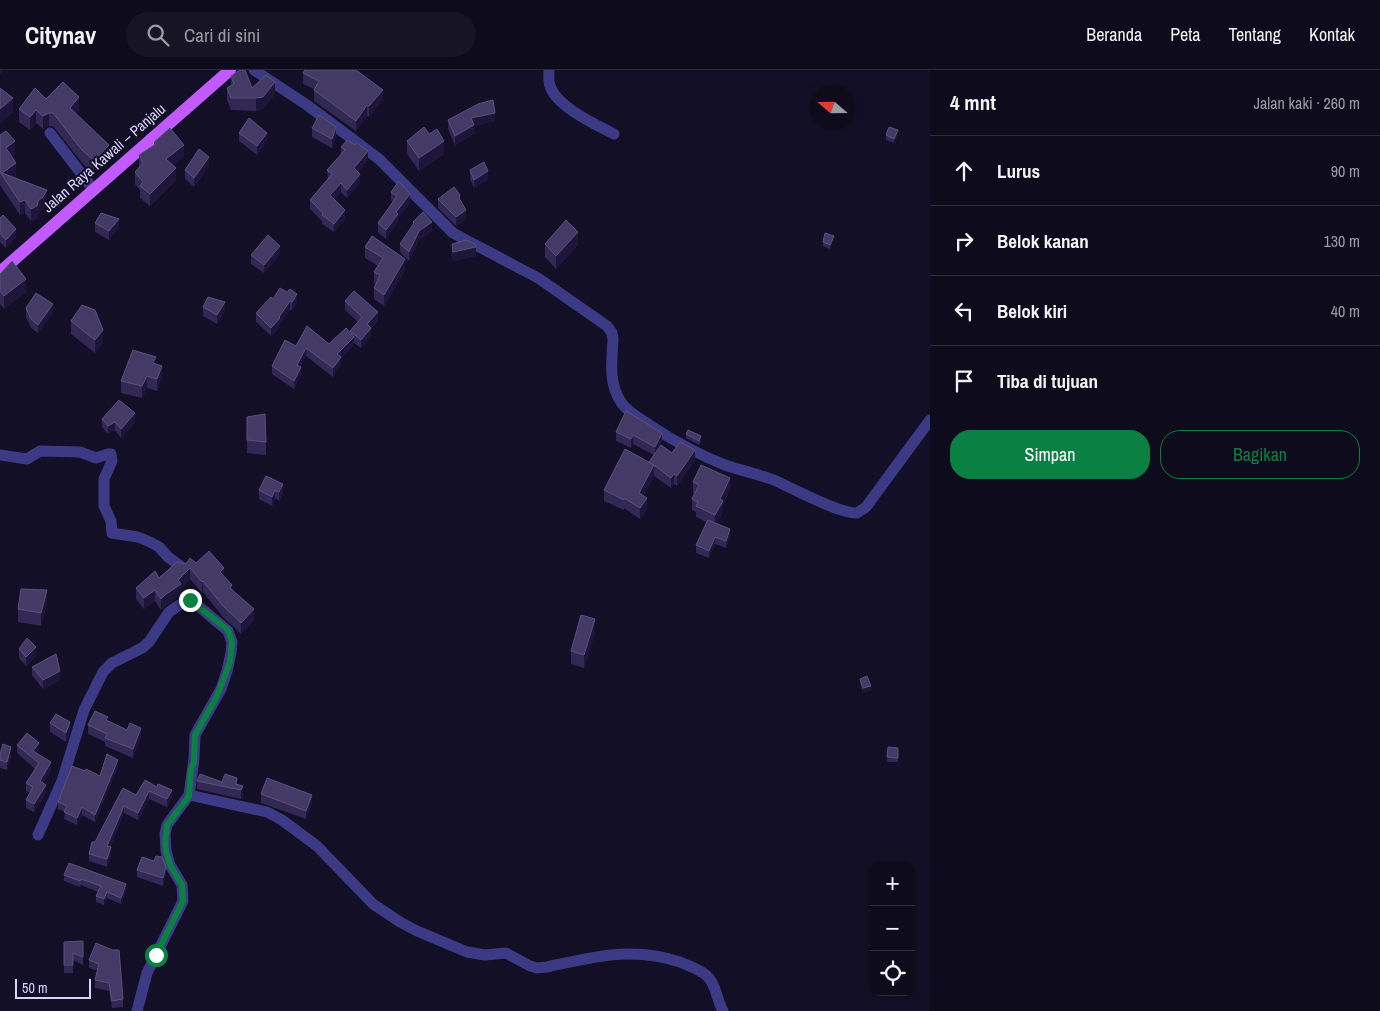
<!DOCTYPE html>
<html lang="id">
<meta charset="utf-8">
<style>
body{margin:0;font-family:"Archivo Narrow",sans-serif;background:#171425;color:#f1f3f6}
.controls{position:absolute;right:15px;bottom:15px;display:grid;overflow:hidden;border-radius:10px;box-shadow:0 2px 12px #0003}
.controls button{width:45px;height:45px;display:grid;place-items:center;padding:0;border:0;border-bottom:1px solid #2e2b3b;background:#0e0b1c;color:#f1f3f6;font:25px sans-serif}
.compass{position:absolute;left:810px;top:15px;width:45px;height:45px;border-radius:50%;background:#0e0b1c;box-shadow:0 2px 12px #0003;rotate:290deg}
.scale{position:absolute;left:15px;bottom:12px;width:76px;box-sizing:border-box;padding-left:5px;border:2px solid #d9d4ff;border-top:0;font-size:14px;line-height:18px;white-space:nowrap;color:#d9d4ff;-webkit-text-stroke:4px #130f26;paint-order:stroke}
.stop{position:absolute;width:15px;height:15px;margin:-11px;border:4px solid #0b8043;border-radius:50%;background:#fff}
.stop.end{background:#0b8043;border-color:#fff;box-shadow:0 1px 5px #0008}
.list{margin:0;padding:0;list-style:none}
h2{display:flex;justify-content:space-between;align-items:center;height:65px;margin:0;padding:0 20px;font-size:21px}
h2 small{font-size:16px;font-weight:400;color:#9b9ba3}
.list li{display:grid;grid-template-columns:32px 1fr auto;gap:15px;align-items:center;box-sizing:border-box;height:70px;padding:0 20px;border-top:1px solid #2e2b3b}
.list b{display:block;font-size:19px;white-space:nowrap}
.list em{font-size:16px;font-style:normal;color:#9b9ba3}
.actions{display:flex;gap:10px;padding:15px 20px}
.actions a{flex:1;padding:11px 0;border:1px solid #0b8043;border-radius:20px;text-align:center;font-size:18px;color:#0b8043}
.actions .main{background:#0b8043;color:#fff}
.icon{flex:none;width:28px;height:28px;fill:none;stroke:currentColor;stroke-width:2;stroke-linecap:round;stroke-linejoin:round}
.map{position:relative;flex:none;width:930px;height:941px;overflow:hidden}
header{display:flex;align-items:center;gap:30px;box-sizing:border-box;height:70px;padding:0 25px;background:#0e0b1c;border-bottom:1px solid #2e2b3b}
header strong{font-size:24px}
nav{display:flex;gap:28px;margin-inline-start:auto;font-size:18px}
.search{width:350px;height:45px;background:#171425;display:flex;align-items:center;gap:12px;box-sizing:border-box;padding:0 18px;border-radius:28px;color:#9b9ba3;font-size:19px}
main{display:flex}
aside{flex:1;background:#0e0b1c}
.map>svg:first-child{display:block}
</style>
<header>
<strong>Citynav</strong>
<div class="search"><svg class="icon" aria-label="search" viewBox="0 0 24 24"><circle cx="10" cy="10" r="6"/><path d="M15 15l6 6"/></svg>Cari di sini</div>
<nav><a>Beranda</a><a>Peta</a><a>Tentang</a><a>Kontak</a></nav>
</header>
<main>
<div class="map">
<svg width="930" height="941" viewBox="0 0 930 941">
<rect width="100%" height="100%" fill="#130f26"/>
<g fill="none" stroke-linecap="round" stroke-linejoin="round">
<g stroke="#3d3a85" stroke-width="11">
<path d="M254,0L307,35L379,89L453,163L538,208L607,256L612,263L613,269C612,291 608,313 621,332C627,342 641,349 651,356C674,371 699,385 725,395C742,401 759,404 776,411C794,419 840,444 857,443L866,437L930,350"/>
<path d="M549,0C549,5 548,11 550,16C557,37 595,54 614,64"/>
<polyline points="50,63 93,119"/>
<polyline points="0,385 27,389 40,381 80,382 96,388 108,384 111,384 112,391 104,409 104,436 111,451 112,463 138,467 150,472 159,477 168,487 183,498"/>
<path d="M189,725L267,742L282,750L317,776L373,834L400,852L417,861L467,882L485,885L506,883L530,896L537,898L547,897C594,887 632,876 680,892C689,896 700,899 707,906C716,914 717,931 723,941"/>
<polyline points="38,765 62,711 84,640 103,602 112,593 142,578 149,572 169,542 187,530 196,534 228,561 232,572 231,583 227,601 221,619 195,665 194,689 189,725 167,755 165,764 166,781 170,795 182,815 183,831 147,903 137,941"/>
</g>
<polyline stroke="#c25bff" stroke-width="12" points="0,202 230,0"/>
</g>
<g fill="#312854">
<polygon points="357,1 383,30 369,47 367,46 356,61 314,31 314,19 303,14 303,3"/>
<polygon points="231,6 252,18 275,24 263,39 256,41 231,40 227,30 227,18 231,15"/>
<polygon points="46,29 79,40 76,44 109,88 94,104 82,93 53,56 49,56 43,59 36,53 30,60 19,52 19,39"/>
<polygon points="448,50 495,51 474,56 474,64 455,75 448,59"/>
<polygon points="312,58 336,66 332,78 312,67"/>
<polygon points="239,63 267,71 257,85 239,71"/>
<polygon points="429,64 444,84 419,101 407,84 407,71"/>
<polygon points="898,64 894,73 886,70 886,65"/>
<polygon points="0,65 15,84 12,86 16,105 14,107 47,132 43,139 38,144 37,149 31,151 25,143 20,145 0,115"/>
<polygon points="154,72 184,86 173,95 176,110 150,136 140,128 140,120 135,114 135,102 139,98 139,85 154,75"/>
<polygon points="341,77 368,90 358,102 360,113 347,128 341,122 334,130 345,149 334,162 322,154 322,151 310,139 310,130 328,109 327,100 341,85"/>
<polygon points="209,96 194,117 185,109 185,100"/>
<polygon points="470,100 488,109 474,118 470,109"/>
<polygon points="391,122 410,133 398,148 398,152 386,169 378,162 378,153 393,132 391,130"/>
<polygon points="438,129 460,129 466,148 456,156 438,138"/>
<polygon points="0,148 16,167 6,178 0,172"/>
<polygon points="413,152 432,161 419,170 409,191 400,182 400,174 413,155"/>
<polygon points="95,153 119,158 109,170 95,162"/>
<polygon points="834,170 830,179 823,176 823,172"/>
<polygon points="452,174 476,186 453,191 452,183"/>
<polygon points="545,174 578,175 556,199 545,187"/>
<polygon points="365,177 405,200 384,236 374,229 374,218 376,214 374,213 374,202 378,196 365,188"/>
<polygon points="280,184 264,203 251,194 251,185"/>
<polygon points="0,204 26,222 4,239 0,234"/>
<polygon points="273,229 297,232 292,240 290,240 280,254 280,257 271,266 256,252 256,243"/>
<polygon points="345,231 378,251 371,258 371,266 361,278 354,273 354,275 341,288 341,295 333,307 306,286 300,296 301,305 294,319 272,304 272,296 296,276 329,274 350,263 350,261 358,252 345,240"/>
<polygon points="203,237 225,241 217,254 203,246"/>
<polygon points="26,238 53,242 38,263 31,258 26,247"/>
<polygon points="71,251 103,273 95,283 71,264"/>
<polygon points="156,294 162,308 157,321 147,318 142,328 121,323 121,311"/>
<polygon points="626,341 662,372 658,380 672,383 695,390 677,416 674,414 671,418 654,406 643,426 647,439 640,449 624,438 624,440 604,431 604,420 649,393 654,385 633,374 631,378 616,371 616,362"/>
<polygon points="247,347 266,372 266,385 247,383"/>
<polygon points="102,349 135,352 121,368 115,360 108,364 102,357"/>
<polygon points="686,364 701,371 699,375 686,368"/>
<polygon points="693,412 730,419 723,435 723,442 717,453 730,466 726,478 715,474 709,488 696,483 696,475 706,452 696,447 696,442 692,440 692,429 694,424 693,423"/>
<polygon points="283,414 283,423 279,431 275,428 272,436 259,429 259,420"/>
<polygon points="196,493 224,507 232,519 254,550 241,564 223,547 203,522 202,523 190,509 181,519 181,525 165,536 161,540 155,531 144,539 136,529 136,518 159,508 186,494"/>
<polygon points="47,533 41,556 18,552 18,539"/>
<polygon points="595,562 584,598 571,594 571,581"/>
<polygon points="19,579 36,586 26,596 19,588"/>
<polygon points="32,597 60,610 43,619 32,605"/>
<polygon points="860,609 871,620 863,623 860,613"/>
<polygon points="108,651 141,666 133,688 105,676 105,672 88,664 88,655"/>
<polygon points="50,653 70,661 66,672 50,662"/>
<polygon points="17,675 39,681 37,684 51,700 43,713 46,723 34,742 26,738 26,730 30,723 26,721 26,713 35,699 17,683"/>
<polygon points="888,677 898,678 898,692 887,692"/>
<polygon points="0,684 11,686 7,700 0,698"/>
<polygon points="118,697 95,752 82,745 77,755 64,749 65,742 58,739 58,732 85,701 100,706"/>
<polygon points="145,710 172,727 167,737 149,729 138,750 124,743 110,777 111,785 107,797 89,791 89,784 123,718 136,725"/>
<polygon points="197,711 222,712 243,716 243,724 241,729 197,719"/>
<polygon points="261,724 312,733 306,749 261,733"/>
<polygon points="69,793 126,820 121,834 107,828 104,835 96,832 96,826 98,822 81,815 80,817 64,811 64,805"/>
<polygon points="137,800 166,803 163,816 137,807"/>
<polygon points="64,872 83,879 83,895 73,890 73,903 64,903"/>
<polygon points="96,873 123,929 123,937 112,938 109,921 95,918 95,910 98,901 89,898 89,890"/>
</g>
<g fill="#1d163a">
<polygon points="0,0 4,0 0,5"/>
<polygon points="275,12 275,24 263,39 256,41 256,28"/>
<polygon points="383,20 383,30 369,47 369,36"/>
<polygon points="79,27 79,40 70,51 70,38"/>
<polygon points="13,28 13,43 0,54 0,39"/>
<polygon points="367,35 367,46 356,61 356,51"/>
<polygon points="36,40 36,53 30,60 30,47"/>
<polygon points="49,43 49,56 43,59 43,46"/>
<polygon points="495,43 495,51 474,56 474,64 455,75 455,66 471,48"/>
<polygon points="336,57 336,66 332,78 332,69"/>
<polygon points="898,60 898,64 894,73 894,69"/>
<polygon points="267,63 267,71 257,85 257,76"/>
<polygon points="15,71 15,84 6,91 6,78"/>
<polygon points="444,71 444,84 419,101 419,88"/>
<polygon points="109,75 109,88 94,104 94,91"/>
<polygon points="184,75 184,86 166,101 166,89"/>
<polygon points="368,81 368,90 354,107 354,98"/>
<polygon points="209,87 209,96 194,117 194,108"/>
<polygon points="16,93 16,105 7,112 2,103"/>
<polygon points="176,98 176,110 150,136 150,124"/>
<polygon points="488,101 488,109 474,118 474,110"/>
<polygon points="360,104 360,113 347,128 347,120"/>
<polygon points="341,113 341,122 330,134 330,125"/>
<polygon points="47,120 47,132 43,139 38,144 37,149 31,151 31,139"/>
<polygon points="410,124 410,133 398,148 398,152 386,169 386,160 396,142"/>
<polygon points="25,130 25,143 20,145 20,132"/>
<polygon points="345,140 345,149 334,162 334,154"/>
<polygon points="466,140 466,148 456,156 456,147"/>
<polygon points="119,149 119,158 109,170 109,161"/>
<polygon points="432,152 432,161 419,170 409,191 409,182 419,161"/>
<polygon points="16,159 16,167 6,178 6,170"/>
<polygon points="578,162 578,175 556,199 556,186"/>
<polygon points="834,166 834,170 830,179 830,175"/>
<polygon points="280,176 280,184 264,203 264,195"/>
<polygon points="476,177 476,186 453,191 453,182"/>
<polygon points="405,189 405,200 384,236 384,225"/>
<polygon points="26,209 26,222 4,239 4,226"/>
<polygon points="297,224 297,232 292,240 292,232"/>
<polygon points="290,231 290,240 280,254 280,257 271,266 271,258"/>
<polygon points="225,232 225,241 217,254 217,245"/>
<polygon points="53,234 53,242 38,263 38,255"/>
<polygon points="378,242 378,251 371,258 371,266 361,278 361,270 367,254"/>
<polygon points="103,260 103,273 95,283 95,270"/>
<polygon points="354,267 354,275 341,288 341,295 333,307 333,298 337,284"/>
<polygon points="306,278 306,286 297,303 297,295"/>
<polygon points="162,296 162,308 157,321 157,309"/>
<polygon points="301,297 301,305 294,319 294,311"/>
<polygon points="147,306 147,318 142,328 142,316"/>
<polygon points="135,343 135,352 121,368 121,359"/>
<polygon points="115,352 115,360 108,364 108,356"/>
<polygon points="662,363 662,372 655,385 655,377"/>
<polygon points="633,365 633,374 631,378 631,369"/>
<polygon points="695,380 695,390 677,416 677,406"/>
<polygon points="654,395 654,406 639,434 639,423"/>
<polygon points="674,404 674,414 671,418 671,408"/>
<polygon points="730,408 730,419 723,435 723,442 715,457 715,445 720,429"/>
<polygon points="283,414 283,423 279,431 279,422"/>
<polygon points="275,420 275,428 272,436 272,427"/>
<polygon points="647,428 647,439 640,449 640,438"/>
<polygon points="730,459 730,466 726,478 726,471"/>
<polygon points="715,467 715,474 709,488 709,481"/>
<polygon points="190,498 190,509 181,519 181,525 165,536 161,540 161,529"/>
<polygon points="224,498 224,509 220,502"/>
<polygon points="203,511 203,522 202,523 202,512"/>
<polygon points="47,520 47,533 41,556 41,543"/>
<polygon points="155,520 155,531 144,539 144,528"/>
<polygon points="254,539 254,550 241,564 241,553"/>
<polygon points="595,549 595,562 584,598 584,585"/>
<polygon points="36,577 36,586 26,596 26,587"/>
<polygon points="60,601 60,610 43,619 43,610"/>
<polygon points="871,616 871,620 863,623 863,618"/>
<polygon points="70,652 70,661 66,672 66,663"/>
<polygon points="141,658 141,666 133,688 133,679"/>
<polygon points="39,673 39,681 33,689 33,681"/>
<polygon points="11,677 11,686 7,700 7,692"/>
<polygon points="118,690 118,697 95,752 95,745"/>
<polygon points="51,692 51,700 40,719 40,711"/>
<polygon points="46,715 46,723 34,742 34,734"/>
<polygon points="243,716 243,724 241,729 241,720"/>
<polygon points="172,720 172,727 167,737 167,729"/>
<polygon points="149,721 149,729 138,750 138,743"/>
<polygon points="312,725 312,733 306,749 306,741"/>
<polygon points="124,736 124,743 107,784 107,776"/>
<polygon points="82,737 82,745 77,755 77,748"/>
<polygon points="111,777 111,785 107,797 107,789"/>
<polygon points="166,796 166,803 163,816 163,808"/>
<polygon points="126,814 126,820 121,834 121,828"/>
<polygon points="107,822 107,828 104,835 104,829"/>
</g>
<g fill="#433a66" stroke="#5a527e">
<polygon points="240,0 245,0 252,18 266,5 275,12 263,27 256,28 231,28 227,18 234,14 231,6"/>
<polygon points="305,0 356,0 383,20 369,36 367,35 356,51 314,20 319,11 303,3"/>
<polygon points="63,12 79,27 70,38 109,75 94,91 82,80 53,43 49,43 43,46 36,40 30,47 19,39 35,18 46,29"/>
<polygon points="0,18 13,28 0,39"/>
<polygon points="493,30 495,43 471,48 474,55 455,66 448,50 478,34"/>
<polygon points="319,45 336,57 332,69 312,58"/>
<polygon points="249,48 267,63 257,76 239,63"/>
<polygon points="424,57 429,64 437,59 444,71 419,88 407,71"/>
<polygon points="889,57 898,60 894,69 886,65"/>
<polygon points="170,58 184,75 166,89 176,98 150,124 140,116 143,112 135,102 143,93 139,85 156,74 154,72"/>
<polygon points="6,61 15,71 6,78 16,93 2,103 47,120 43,127 38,131 37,136 31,139 25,130 20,132 0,102 0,65"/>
<polygon points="347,70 355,75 357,73 368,81 354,98 360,104 347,120 341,113 330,125 345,140 334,154 322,145 323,143 310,130 332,104 327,100 345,80 341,77"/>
<polygon points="199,79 209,87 194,108 185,100"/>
<polygon points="484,92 488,101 474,110 470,100"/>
<polygon points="399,111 410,124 396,142 398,144 386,160 378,153 397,126 391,122"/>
<polygon points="454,117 460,125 459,128 466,140 456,147 438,129"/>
<polygon points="423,142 432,152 419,161 409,182 400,174 414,153 413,152"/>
<polygon points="101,143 119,149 109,161 95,153"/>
<polygon points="3,145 16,159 6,170 0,163 0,148"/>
<polygon points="566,150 578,162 556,186 545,174"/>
<polygon points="825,163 834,166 830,175 823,172"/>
<polygon points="268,165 280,176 264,195 251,185"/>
<polygon points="372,166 405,189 384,225 374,218 380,205 374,202 383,188 365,177"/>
<polygon points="466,170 475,174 476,177 453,182 452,174"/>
<polygon points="12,191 26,209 4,226 0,221 0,204"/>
<polygon points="280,218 287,222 290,219 297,224 292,232 290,231 279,247 280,248 271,258 256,243 271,227 273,229"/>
<polygon points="354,221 378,242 367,254 371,258 361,270 350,261 362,247 345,231"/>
<polygon points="36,223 53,234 38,255 31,249 26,238"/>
<polygon points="208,227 225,232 217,245 203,237"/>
<polygon points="82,235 95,240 103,260 95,270 71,251"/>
<polygon points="307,256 329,274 346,258 354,267 337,284 341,287 333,298 306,278 297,295 301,297 294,311 272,296 285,270 296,276"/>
<polygon points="133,280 156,287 153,293 162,296 157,309 147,306 142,316 121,311"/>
<polygon points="119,330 135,343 121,359 115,352 108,356 102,349"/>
<polygon points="626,341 662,363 655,377 633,365 631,369 616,362"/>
<polygon points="265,344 266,372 247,370 247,347"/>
<polygon points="688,360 701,366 699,371 686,364"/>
<polygon points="680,372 695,380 677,406 674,404 671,408 654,395 639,423 647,428 640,438 624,428 624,430 604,420 625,379 654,395 649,392 661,375 672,383"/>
<polygon points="701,395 730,408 720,429 723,431 715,445 696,436 698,432 692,429 699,415 693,412"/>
<polygon points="266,406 283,414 279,422 275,420 272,427 259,420"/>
<polygon points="708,450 730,459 726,471 715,467 709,481 696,475"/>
<polygon points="209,481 224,498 220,502 232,515 230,518 254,539 241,553 223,536 203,511 202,512 190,498 178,510 181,514 165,525 161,529 155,520 144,528 136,518 155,501 159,508 177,492 186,494 190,488 196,493"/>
<polygon points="21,519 47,520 41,543 18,539"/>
<polygon points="581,545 595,549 584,585 571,581"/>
<polygon points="27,568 36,577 26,587 19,579"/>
<polygon points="56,584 60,601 43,610 32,597"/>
<polygon points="867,606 871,616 863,618 860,609"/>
<polygon points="95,641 108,647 106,650 127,660 130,653 141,658 133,679 105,668 107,664 88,655"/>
<polygon points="56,644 70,652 66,663 50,653"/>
<polygon points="27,663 39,673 33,681 51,692 40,711 46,715 34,734 26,730 33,717 26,713 39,693 17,675"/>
<polygon points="3,674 11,677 7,692 0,690 0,684"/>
<polygon points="888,677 898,678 898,688 887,687"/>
<polygon points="107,684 118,690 95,745 82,737 77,748 64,742 67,736 58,732 72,696 85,701 86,699 100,706"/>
<polygon points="200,704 222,712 225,704 237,708 236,714 243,716 241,720 197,711"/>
<polygon points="267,708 312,725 306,741 261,724"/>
<polygon points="145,710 157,717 158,714 172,720 167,729 149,721 138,743 124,736 107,776 111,777 107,789 89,784 92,772 95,772 123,718 136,725"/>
<polygon points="156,786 162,787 166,796 163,808 137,800 142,787 154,791"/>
<polygon points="69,793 126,814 121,828 107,822 104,829 96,826 101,816 81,809 80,811 64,805"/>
<polygon points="83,871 83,887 73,883 73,895 64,895 64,872"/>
<polygon points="96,873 112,880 119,880 123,929 112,931 109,913 95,910 99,894 89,890"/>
</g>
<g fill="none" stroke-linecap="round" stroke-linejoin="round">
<polyline stroke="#0b8043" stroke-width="6" points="156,885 183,831 182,815 170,795 166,781 165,773 167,755 189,726 191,699 194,692 195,665 217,626 230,592 232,572 228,560 190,530"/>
</g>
<g text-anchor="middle" stroke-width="4" stroke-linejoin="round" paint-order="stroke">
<g font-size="15" fill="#d9d4ff" stroke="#130f26">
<text transform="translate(104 88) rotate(-41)" y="5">Jalan Raya Kawali – Panjalu</text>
</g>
</g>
</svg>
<div class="controls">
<button>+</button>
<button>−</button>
<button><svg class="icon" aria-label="locate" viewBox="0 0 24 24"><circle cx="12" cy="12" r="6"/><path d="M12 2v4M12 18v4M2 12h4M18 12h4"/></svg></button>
</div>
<svg class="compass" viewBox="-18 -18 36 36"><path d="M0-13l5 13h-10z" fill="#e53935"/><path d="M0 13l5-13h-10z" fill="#9b9ba3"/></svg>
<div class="scale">50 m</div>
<div class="stop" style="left:156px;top:885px"></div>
<div class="stop end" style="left:190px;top:530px"></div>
</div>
<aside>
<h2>4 mnt<small>Jalan kaki · 260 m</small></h2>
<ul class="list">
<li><svg class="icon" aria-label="ahead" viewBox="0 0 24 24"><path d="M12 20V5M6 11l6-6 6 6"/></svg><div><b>Lurus</b></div><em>90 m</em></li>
<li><svg class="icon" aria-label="right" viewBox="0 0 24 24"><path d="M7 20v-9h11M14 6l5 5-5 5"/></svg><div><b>Belok kanan</b></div><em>130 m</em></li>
<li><svg class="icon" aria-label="left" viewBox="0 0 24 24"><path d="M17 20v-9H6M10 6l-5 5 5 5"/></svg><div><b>Belok kiri</b></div><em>40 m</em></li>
<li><svg class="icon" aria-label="arrive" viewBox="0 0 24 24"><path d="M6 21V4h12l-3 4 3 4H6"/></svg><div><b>Tiba di tujuan</b></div></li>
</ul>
<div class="actions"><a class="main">Simpan</a><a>Bagikan</a></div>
</aside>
</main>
